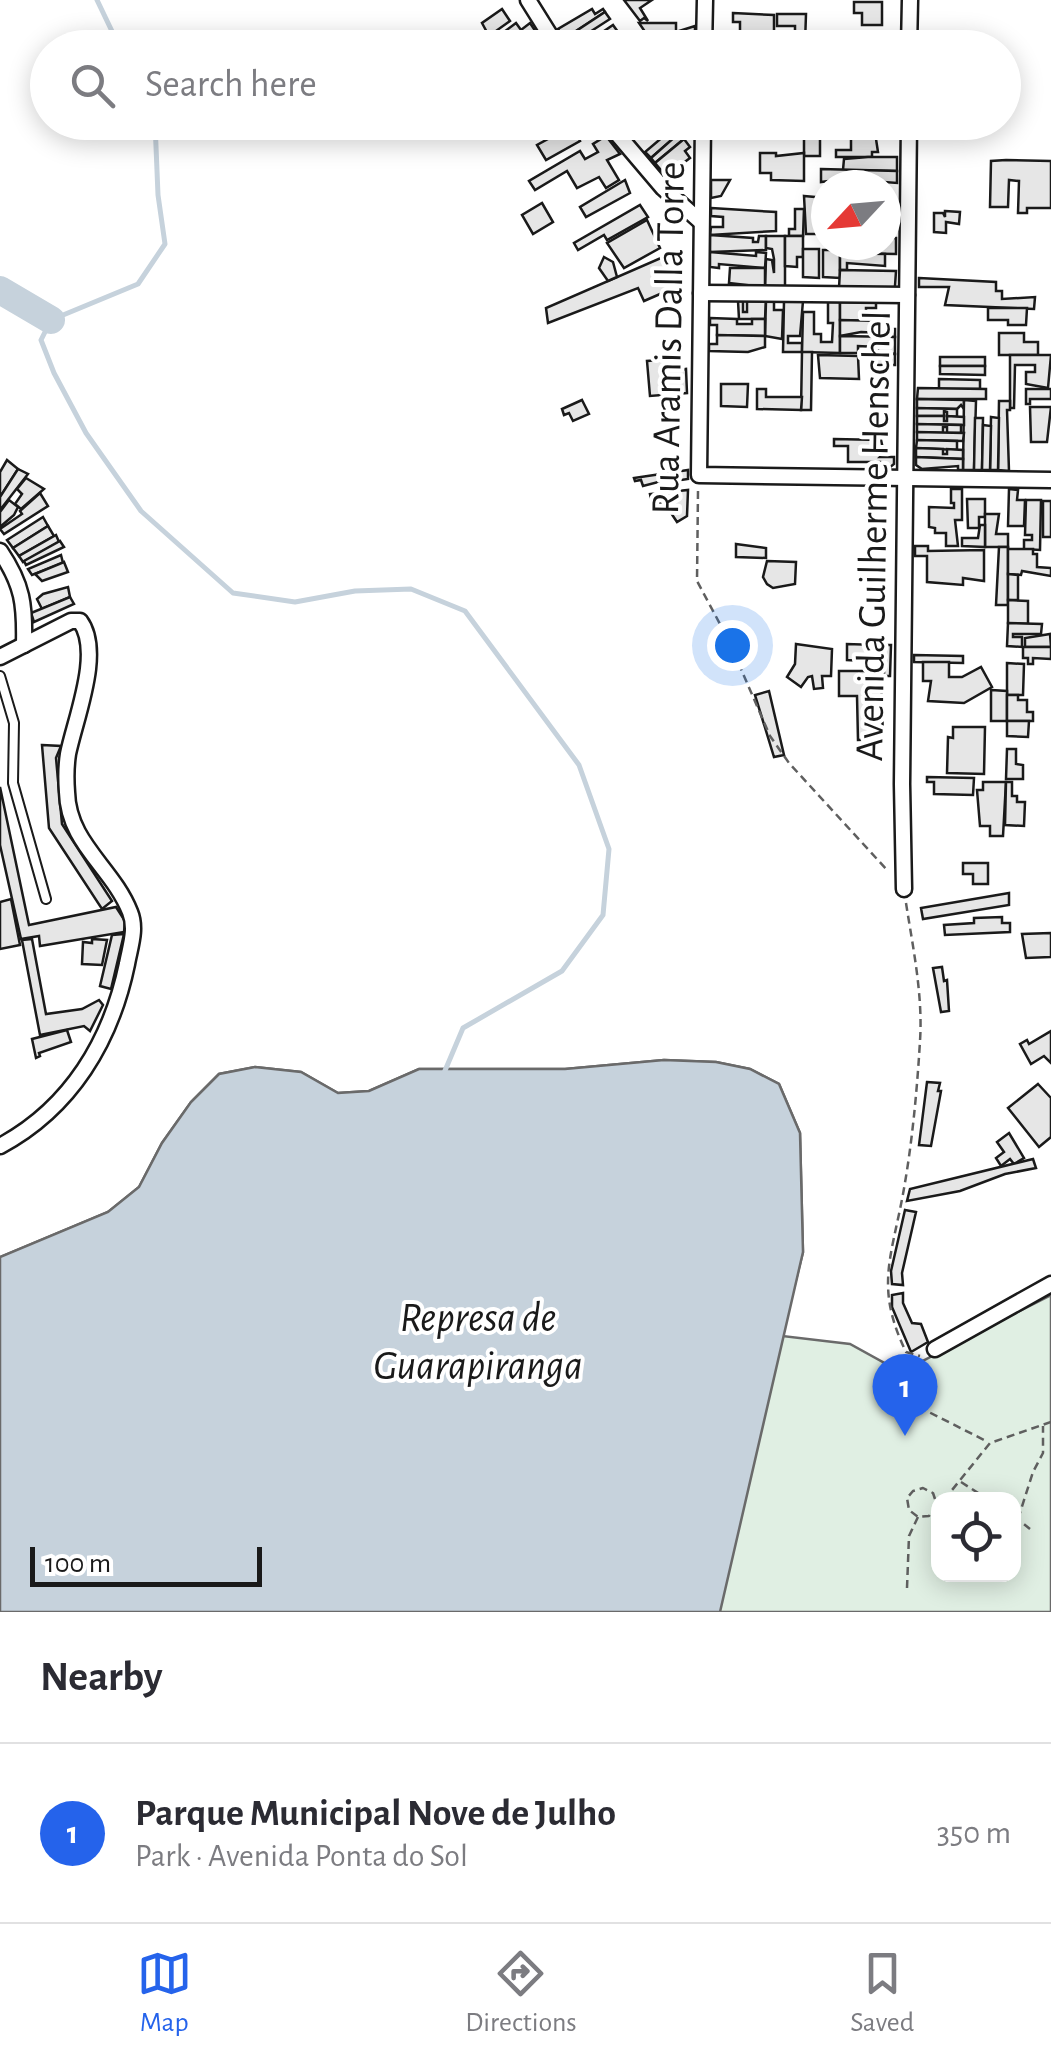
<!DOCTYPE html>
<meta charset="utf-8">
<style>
body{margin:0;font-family:"Alegreya Sans",sans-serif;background:#f2f2f3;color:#2b2b33}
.controls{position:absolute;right:30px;bottom:30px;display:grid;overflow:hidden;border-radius:20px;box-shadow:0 5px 25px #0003}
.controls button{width:90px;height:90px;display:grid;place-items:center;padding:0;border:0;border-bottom:2px solid #e1e1e2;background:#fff;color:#2b2b33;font:50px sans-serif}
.compass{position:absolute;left:811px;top:170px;width:90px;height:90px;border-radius:50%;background:#fff;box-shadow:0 5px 25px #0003;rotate:244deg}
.scale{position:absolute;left:30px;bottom:25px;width:232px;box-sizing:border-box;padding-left:10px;border:5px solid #1a1a1a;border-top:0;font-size:28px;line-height:35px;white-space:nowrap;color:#1a1a1a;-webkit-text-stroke:8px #fff;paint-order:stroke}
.you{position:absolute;left:732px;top:645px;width:35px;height:35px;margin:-25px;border:8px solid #fff;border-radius:50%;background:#1a73e8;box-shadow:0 0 0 15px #1a73e833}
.badge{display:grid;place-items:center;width:65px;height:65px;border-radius:50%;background:#2563eb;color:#fff;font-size:32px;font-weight:700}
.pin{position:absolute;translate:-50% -82px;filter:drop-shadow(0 2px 5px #0008)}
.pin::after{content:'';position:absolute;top:52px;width:35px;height:30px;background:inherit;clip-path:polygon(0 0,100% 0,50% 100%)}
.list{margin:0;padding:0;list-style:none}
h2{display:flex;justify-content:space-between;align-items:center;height:130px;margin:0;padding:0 40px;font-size:42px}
h2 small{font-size:32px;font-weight:400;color:#7c7c81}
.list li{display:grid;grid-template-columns:65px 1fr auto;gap:30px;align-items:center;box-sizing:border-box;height:180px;padding:0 40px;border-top:2px solid #e1e1e2}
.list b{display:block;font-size:38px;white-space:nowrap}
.list p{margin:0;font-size:32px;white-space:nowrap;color:#7c7c81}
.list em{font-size:32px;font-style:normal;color:#7c7c81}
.icon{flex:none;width:55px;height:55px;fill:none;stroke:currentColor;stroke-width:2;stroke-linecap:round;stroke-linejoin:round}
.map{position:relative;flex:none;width:1051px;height:1612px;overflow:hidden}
.search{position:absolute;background:#fff;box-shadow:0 5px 25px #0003;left:30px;right:30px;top:30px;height:110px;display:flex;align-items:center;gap:25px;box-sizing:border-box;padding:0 35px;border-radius:55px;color:#7c7c81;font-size:38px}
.sheet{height:310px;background:#fff}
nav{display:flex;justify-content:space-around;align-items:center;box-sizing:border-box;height:140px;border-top:2px solid #e1e1e2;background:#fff;font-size:28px;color:#7c7c81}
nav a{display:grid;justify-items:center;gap:5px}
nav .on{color:#2563eb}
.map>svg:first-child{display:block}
</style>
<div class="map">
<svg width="1051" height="1612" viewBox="0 0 1051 1612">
<rect width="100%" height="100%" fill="#fff"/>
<path fill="#e0efe3" stroke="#6a6a6a" stroke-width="2.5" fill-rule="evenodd" d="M664,1060L716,1062L750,1069L779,1084L800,1133L803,1252L782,1336L850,1344L901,1372L1051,1295V1612H0V1257L108,1212L139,1187L162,1143L191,1102L219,1074L255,1067L301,1072L338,1093L369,1091L419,1069H565ZM938,1500H1014V1574H938Z"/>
<polygon fill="#c6d2dc" stroke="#6a6a6a" stroke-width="2.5" points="664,1060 716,1062 750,1069 779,1084 800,1133 803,1252 720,1612 0,1612 0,1257 108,1212 139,1187 162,1143 191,1102 219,1074 255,1067 301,1072 338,1093 369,1091 419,1069 565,1069"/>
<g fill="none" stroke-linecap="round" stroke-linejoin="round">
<g stroke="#c6d2dc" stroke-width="5">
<polyline points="97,0 120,48"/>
<polyline points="155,122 158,195 165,244 138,284 51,320 41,340 54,373 86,433 141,511 233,593 295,602 355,591 411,589 465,611 579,765 609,849 603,915 562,971 463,1028 444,1073"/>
</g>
<polyline stroke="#c6d2dc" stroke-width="28" points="0,290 51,320"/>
</g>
<g fill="#e6e6e6" stroke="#1a1a1a" stroke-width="2.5">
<polygon points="624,0 652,0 640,8 648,21 644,18 640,21"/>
<polygon points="854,2 882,2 882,25 862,25 862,13 854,13"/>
<polygon points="502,9 510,21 489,36 482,23"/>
<polygon points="592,9 595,14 603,9 605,12 564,39 558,29"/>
<polygon points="605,12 610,19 568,46 564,39"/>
<polygon points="733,13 774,15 774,40 740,40 740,22 733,22"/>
<polygon points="777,14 806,14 805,43 795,42 795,26 777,26"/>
<polygon points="516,23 521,30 530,23 538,35 523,48 502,48 506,42 500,35"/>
<polygon points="639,23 676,23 676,32 695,26 695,39 650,39"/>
<polygon points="613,25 618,32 594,48 579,48"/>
<polygon points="678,124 683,130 651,158 645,152"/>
<polygon points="804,125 820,126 820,156 804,156"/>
<polygon points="572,126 580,141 546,160 537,145"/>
<polygon points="851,126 874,126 878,152 872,152 872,157 836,157 836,150 851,150"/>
<polygon points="686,127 691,133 655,163 651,158"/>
<polygon points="606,136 620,154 607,160 619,180 606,188 599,177 577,188 567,171 535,190 529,181 580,151 585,159 598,152 593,144"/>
<polygon points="684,139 690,147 685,151 690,158 666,176 655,163"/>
<polygon points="760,153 776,153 776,156 804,153 804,181 771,180 771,173 760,173"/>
<polygon points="868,157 897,157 897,171 843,170 844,159"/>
<polygon points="1006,160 1051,161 1051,208 1027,208 1027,213 1018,213 1019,181 1009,180 1008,207 990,207 991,161"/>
<polygon points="821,169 897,171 897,183 844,179 821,182"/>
<polygon points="625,180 630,193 586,217 580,207"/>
<polygon points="711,180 730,180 721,196 711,198"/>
<polygon points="804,196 826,198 826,234 806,234"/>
<polygon points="542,203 553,222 533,234 522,215"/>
<polygon points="640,205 648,217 607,240 604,235 578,250 574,243"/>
<polygon points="711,208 776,212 776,231 710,235 711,227 723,227 723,217 711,216"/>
<polygon points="795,209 804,209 803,236 789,236 789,229 795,229"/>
<polygon points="945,211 960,212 959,224 946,222 946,233 934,232 934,213 943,213 945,217"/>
<polygon points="647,220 660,248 624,268 607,243"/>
<polygon points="710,235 753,238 753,242 758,242 759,236 766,236 766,250 710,252"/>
<polygon points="766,236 785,236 785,287 765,287 766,259 772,260 774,273 774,259 772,249 766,248"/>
<polygon points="785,236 803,236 803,257 797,257 797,267 785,266"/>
<polygon points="886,238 896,238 896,254 840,253 840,245 860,248 860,245 886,245"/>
<polygon points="803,249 819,249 819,278 803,277"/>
<polygon points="823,250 840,250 840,278 823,277"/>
<polygon points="710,252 756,256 756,252 766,253 765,268 719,264 719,268 710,267"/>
<polygon points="840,253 885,254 885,266 847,263 847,270 840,270"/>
<polygon points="670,254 683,284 644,301 638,288 548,323 546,308"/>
<polygon points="604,257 613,262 617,277 608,281 599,268"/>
<polygon points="730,268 765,268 765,287 729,283"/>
<polygon points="840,270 896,271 895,286 893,289 839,288"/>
<polygon points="919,278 996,282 996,291 1002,291 1002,299 1035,297 1034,309 945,305 949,287 919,287"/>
<polygon points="738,301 743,301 743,312 747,312 747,301 766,301 765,319 739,319"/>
<polygon points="766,301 774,301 774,310 783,310 782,339 765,336"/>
<polygon points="784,301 803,301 800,336 788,336 788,343 802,343 802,352 783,352"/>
<polygon points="828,302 840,302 840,353 802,352 803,312 814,312 814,334 821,334 821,342 832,342 833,323 828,323"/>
<polygon points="840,302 876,302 876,308 866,308 866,321 840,320"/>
<polygon points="988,308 1027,308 1026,325 1008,325 1008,320 988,320"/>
<polygon points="710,318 737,319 737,324 752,324 752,319 765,319 765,336 717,335 717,325 710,325"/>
<polygon points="840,320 884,321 884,329 895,329 895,337 883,337 883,333 861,332 840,336"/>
<polygon points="999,333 1024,333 1024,342 1038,342 1038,355 999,355"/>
<polygon points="717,335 765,336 765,347 748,352 709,351 709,344 717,344"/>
<polygon points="840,336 895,337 895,354 878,353 878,347 858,346 858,353 840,353"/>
<polygon points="802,352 812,352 811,410 801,410"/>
<rect x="870" y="354" width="25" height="11"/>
<polygon points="818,355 858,356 859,379 820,378"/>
<polygon points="1010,355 1051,355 1048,388 1026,384 1026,372 1035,372 1035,365 1015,365 1014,408 1010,408"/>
<rect x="940" y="357" width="45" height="9"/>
<polygon points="676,359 677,370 686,369 687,393 650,396 647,361"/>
<polygon points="940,366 985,366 985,375 940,374"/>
<polygon points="939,379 980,380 980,389 939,389"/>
<polygon points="721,384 748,384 747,407 721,406"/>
<polygon points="918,388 986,389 986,399 917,399"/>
<polygon points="757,389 766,389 766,397 802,397 801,410 757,409"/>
<polygon points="1026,389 1051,389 1051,399 1030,399 1030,404 1026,404"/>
<polygon points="917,399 964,400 964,409 961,405 957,409 917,408"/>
<polygon points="582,400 589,414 573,421 569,413 564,415 562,409"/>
<polygon points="964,400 976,401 974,470 963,470"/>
<polygon points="999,401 1010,401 1010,410 1007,410 1009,471 998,470"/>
<polygon points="1030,407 1051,407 1047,442 1031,442"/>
<polygon points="917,408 957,409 957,417 947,416 947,412 944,411 944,416 917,416"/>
<polygon points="917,416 944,416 944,421 947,421 947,416 964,417 964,425 917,424"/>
<polygon points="991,417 999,418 998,470 990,470"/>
<polygon points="975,418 983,418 982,470 974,470"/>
<polygon points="917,424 961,425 961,433 947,433 947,427 943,427 943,433 917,432"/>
<polygon points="983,425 991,426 990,470 982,470"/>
<polygon points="917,432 964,433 963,441 917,440"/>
<polygon points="834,439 881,440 884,453 880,457 894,457 894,464 889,468 880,468 880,462 848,462 848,446 834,446"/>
<polygon points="917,440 957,441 957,450 916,448"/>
<polygon points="916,448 943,449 943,454 947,454 947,449 963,450 963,459 916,457"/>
<polygon points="916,457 963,459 963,470 958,470 958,466 922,469 916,465"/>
<polygon points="7,460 18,469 0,497 0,472"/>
<polygon points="18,469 28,474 0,510 0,497"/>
<polygon points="688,470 688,479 674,481 673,477 669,477 669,483 662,481 643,486 641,480 635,481 634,478"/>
<polygon points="26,478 44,489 21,509 15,504 22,494 17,489"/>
<polygon points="951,489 962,489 962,520 955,520 958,546 946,546 946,533 935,533 935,528 929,527 929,507 954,508 954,503 951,503"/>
<polygon points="1009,489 1018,490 1017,500 1025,500 1024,526 1008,526"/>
<polygon points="688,490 687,516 677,522 669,510 672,507 670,500 652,505 650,494"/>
<polygon points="40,493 48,506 4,534 0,529 22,514 20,511"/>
<polygon points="967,499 985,499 985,517 979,517 979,528 968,528"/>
<polygon points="9,500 18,507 14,515 0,527 0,512"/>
<polygon points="1026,500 1041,500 1040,550 1024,549 1024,540 1032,540 1032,535 1025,535"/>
<rect x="1043" y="501" width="8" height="36"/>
<polygon points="985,514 999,514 996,534 1008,534 1008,547 985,547"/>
<polygon points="43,517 48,526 13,548 7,540"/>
<polygon points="980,525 985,525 985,547 962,546 962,538 978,538"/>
<polygon points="48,526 54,536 19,556 13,548"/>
<polygon points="56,535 59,542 23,562 19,556"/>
<polygon points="60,541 64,547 26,565 24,561"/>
<polygon points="736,544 766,548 766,558 736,557"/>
<polygon points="915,546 928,546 928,551 984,550 984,581 963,578 963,585 927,582 927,556 915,556"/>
<polygon points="999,547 1008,547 1008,605 996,605"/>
<polygon points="1008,549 1033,549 1033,554 1037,554 1037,567 1051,568 1051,576 1022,571 1021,575 1008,574"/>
<polygon points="61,555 63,563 32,575 28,569"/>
<polygon points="767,561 796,562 795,584 773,588 767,584 763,577"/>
<polygon points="64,562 68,572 42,581 35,574"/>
<polygon points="1008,574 1018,575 1018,600 1008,600"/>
<polygon points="68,587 70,597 42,609 37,599 43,594"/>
<polygon points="70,597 74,604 34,622 31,613"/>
<polygon points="1008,600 1028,601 1028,624 1008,623"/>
<polygon points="1008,623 1042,624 1041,634 1013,634 1013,637 1022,637 1022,647 1007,646"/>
<polygon points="1050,634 1051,647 1025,647 1025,638"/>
<polygon points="877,639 884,639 884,645 891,645 890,676 884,676 884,662 847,660 847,644 877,645"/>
<polygon points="796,644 832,649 831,676 822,676 823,688 814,689 812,676 808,677 801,687 787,677 795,664"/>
<polygon points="1023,647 1051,647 1051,659 1033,658 1033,664 1028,664 1028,658 1023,658"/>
<polygon points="914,655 963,656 963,663 914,662"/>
<polygon points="923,662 949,662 949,677 962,677 981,667 992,687 964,703 928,701 931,681 923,681"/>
<polygon points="1007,663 1024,664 1023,695 1007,695"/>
<polygon points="839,671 881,671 883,739 858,740 857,696 839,696"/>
<polygon points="991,690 1007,691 1007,721 991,721"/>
<polygon points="769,691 784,755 774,757 755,695"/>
<polygon points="1007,695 1018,695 1018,700 1027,700 1027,712 1033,712 1033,721 1007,721"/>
<polygon points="1007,721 1029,721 1028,737 1007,736"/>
<polygon points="953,727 985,727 984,774 947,773 948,737 953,738"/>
<polygon points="42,745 61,746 56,758 62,824 112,901 102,909 49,828"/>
<polygon points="1007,749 1016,749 1016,764 1023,765 1023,779 1006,779"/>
<polygon points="927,777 974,778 973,795 934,794 934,782 927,782"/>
<polygon points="983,782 1006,782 1003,836 990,836 990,826 980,826 977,790 983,790"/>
<polygon points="1006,782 1012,782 1012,796 1017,796 1017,802 1025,802 1024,826 1005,825"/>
<polygon points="0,787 29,925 116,907 125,921 124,932 40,946 39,936 21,939 0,845"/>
<polygon points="963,863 988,863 988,884 973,884 973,874 963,874"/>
<polygon points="1009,893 1009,905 923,919 921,908"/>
<polygon points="11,899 20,945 0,949 0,902"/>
<polygon points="1002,917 1002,923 1010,923 1010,932 945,935 944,925 974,923 974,918"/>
<polygon points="1051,933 1051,957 1026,958 1022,934"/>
<polygon points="124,934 111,989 100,986 112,935"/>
<polygon points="32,939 46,1014 82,1009 99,1000 103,1005 90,1031 84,1026 40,1035 22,940"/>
<polygon points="92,939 107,940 102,965 82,964 83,942 92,943"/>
<polygon points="942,967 944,981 947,980 949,1011 941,1012 933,968"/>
<polygon points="67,1030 71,1042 39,1053 40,1056 36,1058 32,1039"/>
<polygon points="1051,1031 1051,1063 1044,1056 1031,1064 1020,1044 1027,1040 1029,1044"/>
<polygon points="927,1082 940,1083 938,1091 941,1091 931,1146 919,1145"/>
<polygon points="1038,1084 1051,1098 1051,1137 1039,1147 1008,1108"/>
<polygon points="1009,1133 1024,1158 1014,1164 1010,1159 1001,1166 996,1158 1004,1152 997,1142"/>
<polygon points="1033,1159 1036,1168 1005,1174 960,1191 907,1201 910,1189"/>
<polygon points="905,1210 916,1212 902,1273 903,1285 892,1284 891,1271"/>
<polygon points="903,1293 903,1303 912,1323 921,1324 928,1342 911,1352 892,1307 892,1295"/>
</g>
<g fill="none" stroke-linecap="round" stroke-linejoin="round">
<defs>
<polyline id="service" points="0,676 14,723 13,783 46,899"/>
<g id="minor">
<polyline points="528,0 558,48"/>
<polyline points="704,48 705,0"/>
<polyline points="909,48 910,0"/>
<polyline points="607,122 663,188 701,222"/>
<polyline points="703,122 699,475 1051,480"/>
<polyline points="701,293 907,295"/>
<path d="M0,551C23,585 25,605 24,645"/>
<path d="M0,657L71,621H80C103,652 75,719 68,754C66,767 66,779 67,792C68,843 113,868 130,912C137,929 130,947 127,964C111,1041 71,1108 0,1146"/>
<polyline points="904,889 902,784 909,122"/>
<polyline points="935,1349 1051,1284"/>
</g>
</defs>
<use href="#service" stroke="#1a1a1a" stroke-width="12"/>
<use href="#minor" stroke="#1a1a1a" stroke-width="19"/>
<g stroke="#5f5f5f" stroke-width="2.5" stroke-dasharray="8 5" stroke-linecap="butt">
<polyline points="698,491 697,581 728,639 770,736 789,763 888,871"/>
<path d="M906,903C913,948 923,995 920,1041C917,1091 912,1145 903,1194C891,1259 875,1288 906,1352L920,1356"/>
<polyline points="907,1401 988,1442"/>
<polyline points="901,1405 927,1389"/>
<polyline points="961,1482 989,1500"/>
<polyline points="944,1500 990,1443 1051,1422"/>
<polyline points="938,1505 929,1516 918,1517 909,1510 907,1498 913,1491 923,1488 933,1493 938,1508"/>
<polyline points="1014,1516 1030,1529"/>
<polyline points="1018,1519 1033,1472 1043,1453 1043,1426"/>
<polyline points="907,1588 909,1536 918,1517"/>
</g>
<use href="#service" stroke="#fff" stroke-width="8"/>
<use href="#minor" stroke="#fff" stroke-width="14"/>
</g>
<g text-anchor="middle" stroke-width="8" stroke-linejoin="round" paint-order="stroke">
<g font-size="40" fill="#1a1a1a" stroke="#fff">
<text transform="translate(667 338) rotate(-89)" y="14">Rua Aramis Dalla Torre</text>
<text transform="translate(872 536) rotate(-89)" y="14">Avenida Guilherme Henschel</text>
</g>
<g font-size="42" font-style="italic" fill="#1a1a1a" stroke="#fff">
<text x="478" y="1331">Represa de<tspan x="478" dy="48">Guarapiranga</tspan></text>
</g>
</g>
</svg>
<div class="controls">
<button><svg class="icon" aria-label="locate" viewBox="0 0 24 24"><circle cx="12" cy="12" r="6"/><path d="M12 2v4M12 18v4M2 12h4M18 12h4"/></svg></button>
</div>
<svg class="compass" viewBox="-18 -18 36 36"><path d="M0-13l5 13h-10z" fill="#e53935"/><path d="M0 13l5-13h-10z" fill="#7c7c81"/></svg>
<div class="scale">100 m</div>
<div class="you"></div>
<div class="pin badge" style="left:905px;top:1436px">1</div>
<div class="search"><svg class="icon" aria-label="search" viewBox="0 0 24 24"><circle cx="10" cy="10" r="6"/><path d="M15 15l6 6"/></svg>Search here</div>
</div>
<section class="sheet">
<h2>Nearby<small></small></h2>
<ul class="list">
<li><span class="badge">1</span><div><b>Parque Municipal Nove de Julho</b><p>Park · Avenida Ponta do Sol</p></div><em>350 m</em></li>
</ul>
</section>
<nav>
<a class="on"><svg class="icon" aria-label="map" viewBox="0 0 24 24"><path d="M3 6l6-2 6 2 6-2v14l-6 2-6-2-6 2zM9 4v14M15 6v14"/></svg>Map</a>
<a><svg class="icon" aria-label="directions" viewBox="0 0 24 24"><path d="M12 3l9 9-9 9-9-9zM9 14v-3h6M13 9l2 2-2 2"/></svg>Directions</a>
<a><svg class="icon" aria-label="saved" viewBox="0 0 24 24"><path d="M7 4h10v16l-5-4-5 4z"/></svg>Saved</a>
</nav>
